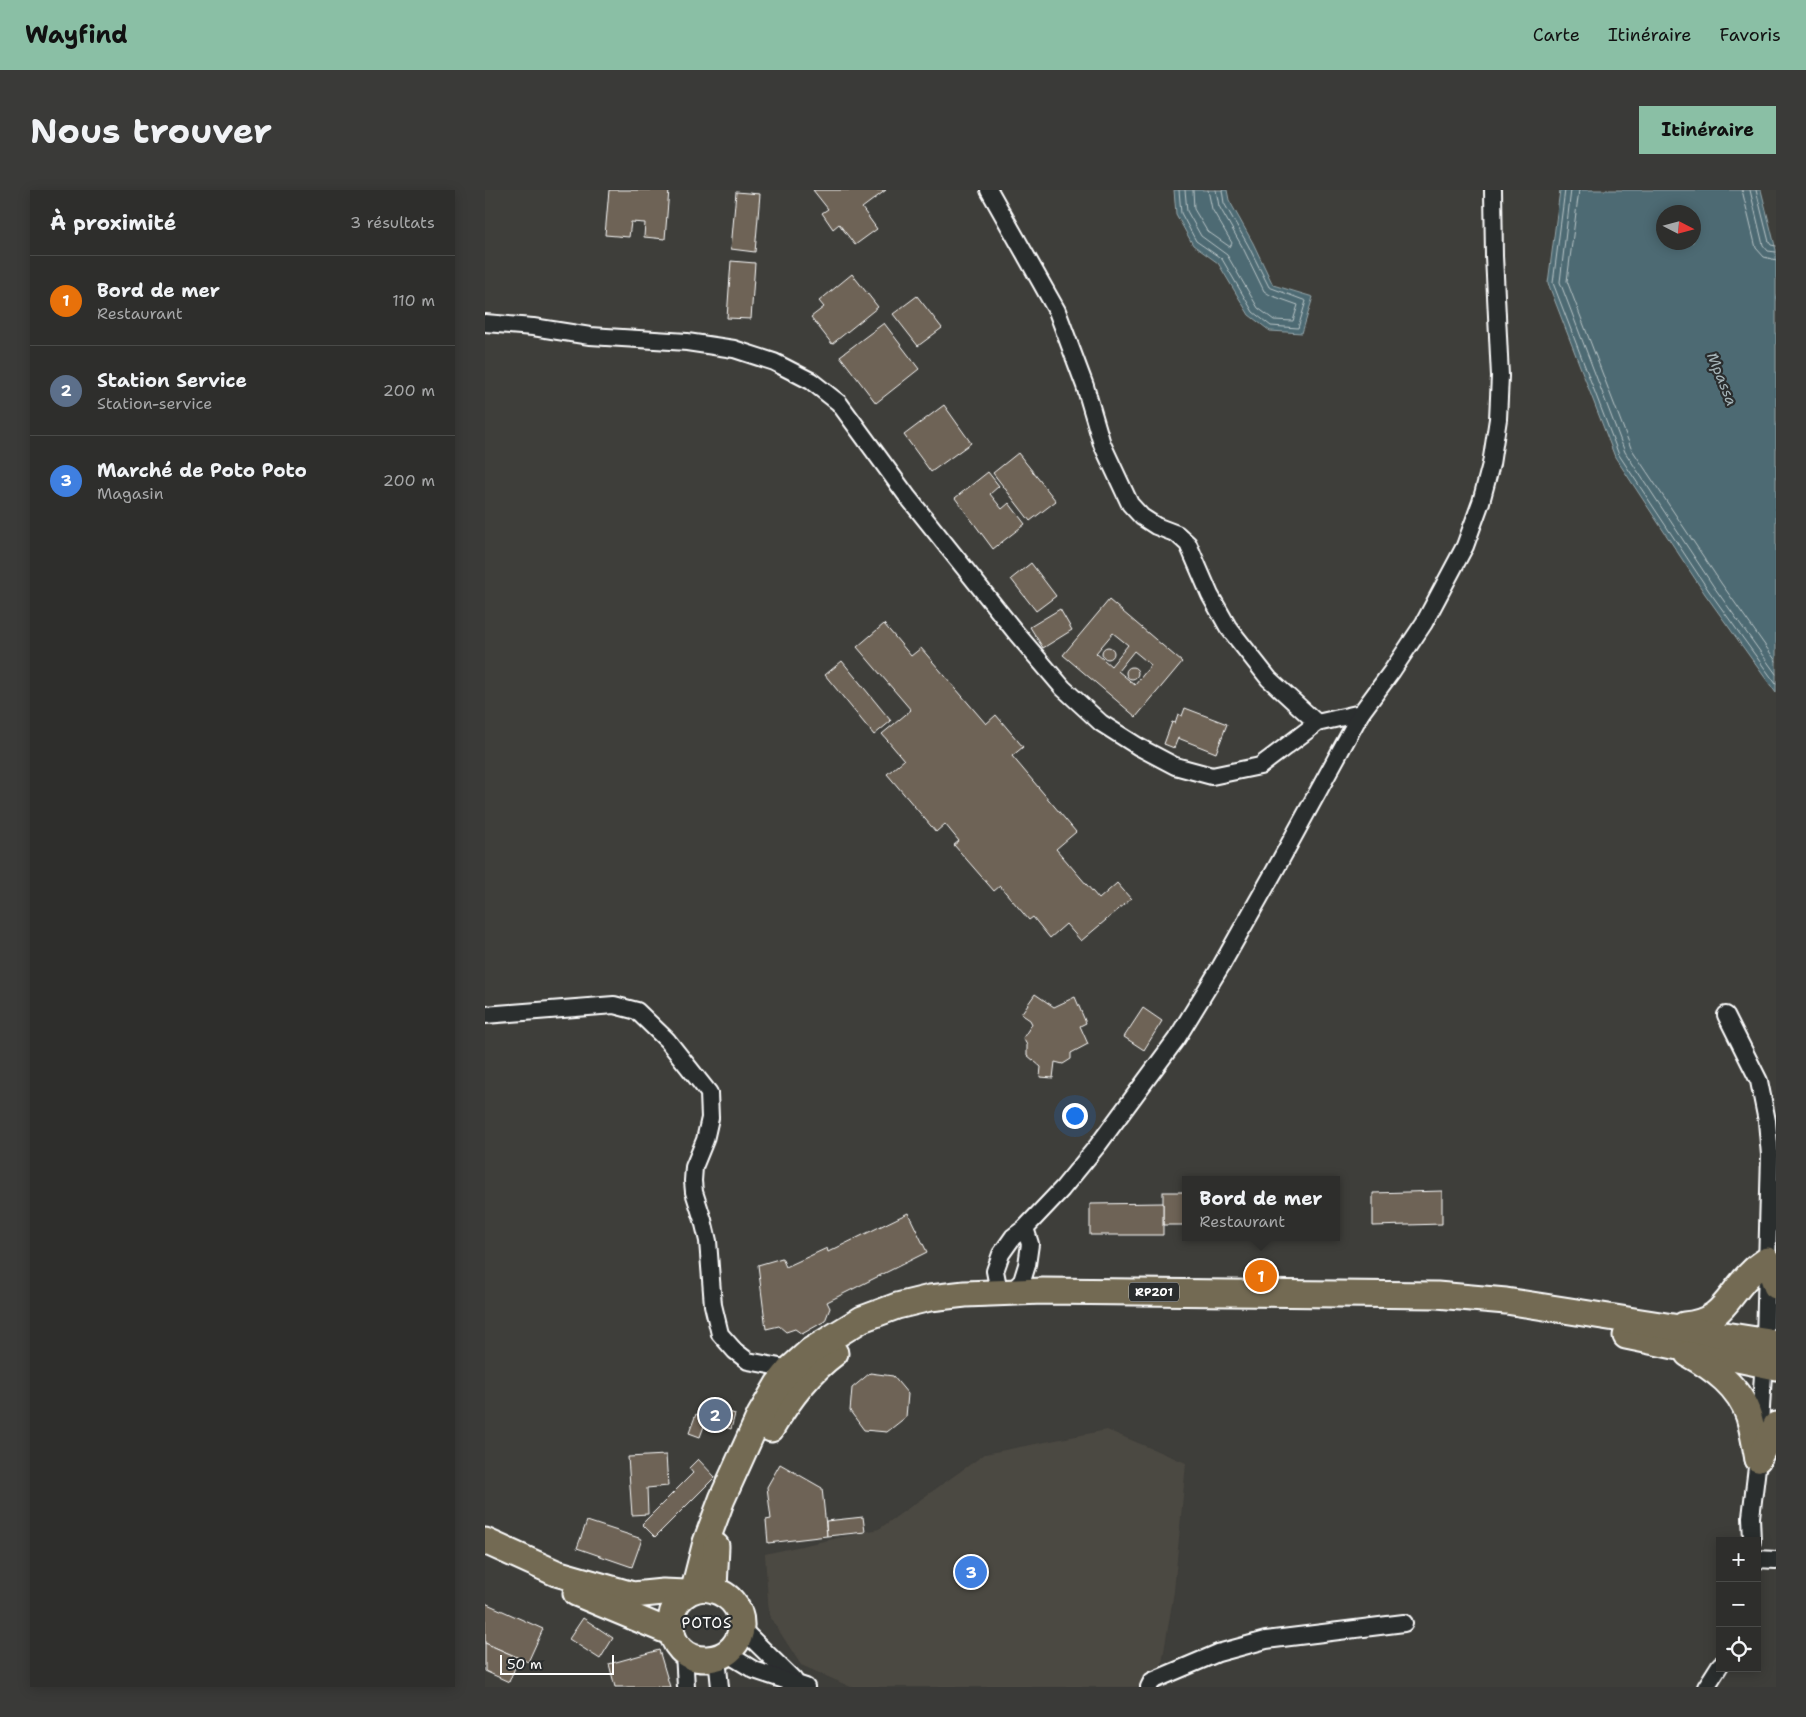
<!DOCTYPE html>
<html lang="fr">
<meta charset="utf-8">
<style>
body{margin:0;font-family:"Shantell Sans",sans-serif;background:#3a3a38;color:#f1f3f6}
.controls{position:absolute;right:15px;bottom:15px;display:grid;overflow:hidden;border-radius:0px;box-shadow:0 2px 12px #0003}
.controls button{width:45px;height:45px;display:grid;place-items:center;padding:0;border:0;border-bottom:1px solid #494a48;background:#2e2e2c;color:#f1f3f6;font:25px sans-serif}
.compass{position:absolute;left:1171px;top:15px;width:45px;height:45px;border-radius:50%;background:#2e2e2c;box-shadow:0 2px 12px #0003;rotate:96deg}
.scale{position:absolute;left:15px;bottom:12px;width:114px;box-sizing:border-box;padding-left:5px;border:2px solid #fff;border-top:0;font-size:14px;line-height:18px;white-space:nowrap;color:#fff;-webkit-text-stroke:4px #2a2d2e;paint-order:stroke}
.you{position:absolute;left:589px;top:925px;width:18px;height:18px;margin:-12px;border:4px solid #fff;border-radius:50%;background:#1a73e8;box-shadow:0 0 0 8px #1a73e833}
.badge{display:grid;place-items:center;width:32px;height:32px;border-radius:50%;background:#8abfa5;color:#fff;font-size:16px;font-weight:700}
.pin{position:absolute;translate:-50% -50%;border:2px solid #fff;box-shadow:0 1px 5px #0006}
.popup{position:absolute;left:697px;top:986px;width:158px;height:65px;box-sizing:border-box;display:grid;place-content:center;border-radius:0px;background:#2e2e2c;filter:drop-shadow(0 1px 4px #0005);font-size:16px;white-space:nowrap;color:#a7a8a9}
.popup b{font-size:19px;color:#f1f3f6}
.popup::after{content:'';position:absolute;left:50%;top:100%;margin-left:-10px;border:10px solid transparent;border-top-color:#2e2e2c}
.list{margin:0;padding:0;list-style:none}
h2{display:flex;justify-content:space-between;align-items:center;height:65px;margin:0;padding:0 20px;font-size:21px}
h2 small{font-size:16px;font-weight:400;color:#a7a8a9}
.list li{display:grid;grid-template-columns:32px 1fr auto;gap:15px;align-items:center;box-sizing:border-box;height:90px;padding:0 20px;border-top:1px solid #494a48}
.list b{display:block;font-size:19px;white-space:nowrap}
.list p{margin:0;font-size:16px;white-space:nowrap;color:#a7a8a9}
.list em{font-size:16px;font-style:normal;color:#a7a8a9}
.icon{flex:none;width:28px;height:28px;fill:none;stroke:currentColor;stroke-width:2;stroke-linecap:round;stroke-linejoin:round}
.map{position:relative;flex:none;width:1291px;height:1497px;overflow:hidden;border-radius:0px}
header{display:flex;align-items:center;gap:30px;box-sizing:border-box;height:70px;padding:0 25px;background:#8abfa5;color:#111}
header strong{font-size:24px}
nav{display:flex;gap:28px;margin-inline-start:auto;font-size:18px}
.intro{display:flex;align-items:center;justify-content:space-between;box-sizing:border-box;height:120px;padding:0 30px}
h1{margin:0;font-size:35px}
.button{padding:12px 22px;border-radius:0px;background:#8abfa5;color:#111;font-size:18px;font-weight:700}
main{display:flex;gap:30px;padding:0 30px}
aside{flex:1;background:#2e2e2c;border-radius:0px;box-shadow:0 2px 12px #0003}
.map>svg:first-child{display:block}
</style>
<header>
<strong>Wayfind</strong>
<nav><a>Carte</a><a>Itinéraire</a><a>Favoris</a></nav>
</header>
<div class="intro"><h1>Nous trouver</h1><a class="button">Itinéraire</a></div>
<main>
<aside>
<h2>À proximité<small>3 résultats</small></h2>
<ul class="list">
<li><span class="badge" style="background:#e8710a">1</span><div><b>Bord de mer</b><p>Restaurant</p></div><em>110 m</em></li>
<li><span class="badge" style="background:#5c6f8a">2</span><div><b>Station Service</b><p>Station-service</p></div><em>200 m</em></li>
<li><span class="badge" style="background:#3f7fe0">3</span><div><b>Marché de Poto Poto</b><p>Magasin</p></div><em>200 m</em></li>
</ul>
</aside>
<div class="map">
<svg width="1291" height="1497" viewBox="0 0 1291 1497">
<rect width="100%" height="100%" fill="#3e3e3a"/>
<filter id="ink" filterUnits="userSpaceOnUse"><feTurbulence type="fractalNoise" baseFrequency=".02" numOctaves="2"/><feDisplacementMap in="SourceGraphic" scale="10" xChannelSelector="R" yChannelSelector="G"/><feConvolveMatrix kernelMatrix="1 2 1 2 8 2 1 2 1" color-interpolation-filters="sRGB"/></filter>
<g filter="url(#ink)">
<polygon fill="#4c4942" points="622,1240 701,1273 689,1401 673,1497 366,1497 316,1475 284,1425 280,1364 394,1339 500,1264"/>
<g fill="#4e6b73" stroke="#95a6ab" fill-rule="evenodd">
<polygon points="689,0 742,0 744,10 768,53 788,95 828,107 817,143 785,141 764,125 733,73 708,55 691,24"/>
<path d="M1075,0H1276L1291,60V503L1220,404L1130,267L1063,93ZM1178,22H1208V52H1178Z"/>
</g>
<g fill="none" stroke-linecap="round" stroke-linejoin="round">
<g stroke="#b8c4c7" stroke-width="1">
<polyline points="694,0 696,23 711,51 737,69 768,122 786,136 813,138 821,111 784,97 763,55 739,13 737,0"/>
<polyline points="700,0 702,21 716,46 742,65 773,118 789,130 808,131 813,115 785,105 779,101 758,58 734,16 731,0"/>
<polyline points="708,0 709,19 722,41 745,57 747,53 727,19 723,0"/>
<polyline points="1080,0 1068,93 1134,265 1224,401 1291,494"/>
<polyline points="1086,0 1075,92 1140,262 1229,397 1291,484"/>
<polyline points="1094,0 1082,91 1146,258 1236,393 1291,471"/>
<polyline points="1257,0 1271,58 1279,67 1291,70"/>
<polyline points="1265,0 1278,55 1283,61 1291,62"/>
<polyline points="1271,0 1284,52 1286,55 1291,56"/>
</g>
</g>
<g fill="#6e6456" stroke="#fff" fill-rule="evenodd">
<polygon points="124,0 184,0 180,49 159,47 160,33 146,32 144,47 120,45"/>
<polygon points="328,0 401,0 377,18 392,39 370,55 354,34 348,39 337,23 343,19"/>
<polygon points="251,2 275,4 270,62 246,59"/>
<polygon points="246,71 270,73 266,129 242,128"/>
<polygon points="367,84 393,117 347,154 326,127 339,117 334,111"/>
<polygon points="432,106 457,138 433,156 408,124"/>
<polygon points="399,133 434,179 391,213 355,166"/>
<polygon points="459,215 486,253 446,282 419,245"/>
<polygon points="533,263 571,311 545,331 508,283"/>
<polygon points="503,282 514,296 505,304 517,319 524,313 540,334 508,359 470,308"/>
<polygon points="546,373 571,406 551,421 526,389"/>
<path d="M624,410L697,472L651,527L578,465ZM628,443L643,455L626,476L611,463ZM649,461L666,475L650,495L633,481Z"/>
<polygon points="575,419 587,440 558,458 545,437"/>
<polygon points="399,434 426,466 436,458 501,534 511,525 538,557 527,566 591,642 571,659 614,709 632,693 646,709 596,751 581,734 565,748 548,727 544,730 515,696 509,701 469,655 474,651 460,634 451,642 402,584 419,570 397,544 426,520 372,457"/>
<circle cx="623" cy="463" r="6"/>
<polygon points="357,471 406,531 389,545 340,485"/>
<circle cx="647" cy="483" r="6"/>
<polygon points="700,518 742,534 731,563 693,548 689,558 679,554 687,532 690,533 693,524 697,526"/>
<polygon points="550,804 569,817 590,807 601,833 595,836 603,854 586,863 586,869 578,874 570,872 568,888 555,887 556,877 542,865 542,855 538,848 547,834 545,830 536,824"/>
<polygon points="658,818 677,831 659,860 639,847"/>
<polygon points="957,1001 957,1034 888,1036 888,1003"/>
<rect x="678" y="1002" width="23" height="33"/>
<polygon points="678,1013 678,1045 605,1045 605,1014"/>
<polygon points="423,1023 442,1062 342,1112 345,1118 340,1131 317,1144 310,1139 301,1142 294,1136 281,1139 273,1075 297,1068 301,1077 342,1058 343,1062"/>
<polygon points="385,1183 408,1186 423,1204 421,1227 402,1242 379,1240 365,1221 367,1198"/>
<polygon points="233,1218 250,1224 246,1239 228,1233"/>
<polygon points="211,1224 222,1228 215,1247 204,1243"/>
<polygon points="181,1265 183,1296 162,1298 163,1324 147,1325 143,1267"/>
<polygon points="213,1269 230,1287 170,1347 157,1334 208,1283 204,1278"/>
<polygon points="295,1274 337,1298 342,1346 283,1353 281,1330 286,1329 282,1297"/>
<polygon points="378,1327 380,1342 342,1346 341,1331"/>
<polygon points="102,1331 157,1349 147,1377 92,1358"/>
<polygon points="0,1413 58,1439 43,1472 0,1453"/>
<polygon points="98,1428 128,1448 115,1469 84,1449"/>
<polygon points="0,1453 34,1468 24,1492 0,1481"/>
<polygon points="174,1460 185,1497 130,1497 124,1474"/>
</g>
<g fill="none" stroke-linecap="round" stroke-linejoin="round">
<defs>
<g id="minor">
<polyline points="504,0 572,121 600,196 617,254 645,314 657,327 671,336 692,344 703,354 725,405 743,437 784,489 832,533"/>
<polyline points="0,133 48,137 105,146 202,152 249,159 289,172 326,191 354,213 422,306 532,444 578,498 616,533 654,557 690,576 727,586 775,576 832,533 876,523"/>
<polyline points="0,825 129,815 152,821 182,850 224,903 225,928 220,950 209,977 208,991 209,1002 218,1030 223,1051 228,1115 235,1144 250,1161 263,1171 305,1179"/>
<polyline points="1241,825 1274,891 1282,931 1285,965 1280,1150 1273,1269 1266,1327 1267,1351"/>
<polyline points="540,1038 545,1054 542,1075 537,1091 524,1104 513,1096 510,1081 516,1064 528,1047 540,1038 577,999 613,955 692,848 736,776 789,682 876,523 907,481 939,433 980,356 996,312 1006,274 1013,229 1015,186 1009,66 1008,0"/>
<polyline points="1272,1369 1291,1370"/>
<polyline points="256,1438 309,1490"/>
<polyline points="199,1462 201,1497"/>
<polyline points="241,1463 269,1480 321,1497"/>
<polyline points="232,1468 235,1497"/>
<polyline points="664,1497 667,1491 733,1463 781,1450 919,1433"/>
<polyline points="1221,1497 1235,1475"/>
</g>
<g id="primary">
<path d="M1199,1135C1239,1132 1242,1105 1267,1082C1271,1077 1277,1074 1282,1070L1291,1096"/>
<polyline points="1141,1146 1291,1177"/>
<path d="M1203,1164C1228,1178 1255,1197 1264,1227C1268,1240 1270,1255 1273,1269"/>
<path d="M286,1239C303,1210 323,1183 350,1163"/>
<polyline points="1273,1269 1291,1235"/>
<polyline points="0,1351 71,1383 148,1405 178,1402 202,1403"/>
<path d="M219,1398C270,1404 266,1467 222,1469C176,1471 173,1402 219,1398Z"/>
<polyline points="209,1399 221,1352 237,1309 275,1225 293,1194 305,1179 325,1161 377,1129 412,1116 445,1108 480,1104 558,1101 952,1105 1021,1111 1291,1153"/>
<polyline points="229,1399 231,1356"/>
<polyline points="91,1403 187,1443"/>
</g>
</defs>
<use href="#minor" stroke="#fff" stroke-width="20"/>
<use href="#primary" stroke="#fff" stroke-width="29"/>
<use href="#minor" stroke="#2a2d2e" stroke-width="16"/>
<use href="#primary" stroke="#736b52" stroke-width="25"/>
</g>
</g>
<g text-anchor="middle" stroke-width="4.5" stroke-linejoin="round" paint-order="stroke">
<rect fill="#2a2d2e" stroke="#bfc0c0" stroke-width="1" x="644" y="1092.5" width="50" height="19" rx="4"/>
<g font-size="12" font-weight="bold" fill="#fff">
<text x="669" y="1106">RP201</text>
</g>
<g font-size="15" font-style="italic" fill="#a6b5b9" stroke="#2a2d2e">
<text transform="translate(1237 189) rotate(68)" y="5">Mpassa</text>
</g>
<g font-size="15" letter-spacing="1" fill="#fff" stroke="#2a2d2e">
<text x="222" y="1438">POTOS</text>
</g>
</g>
</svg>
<div class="controls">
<button>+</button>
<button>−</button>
<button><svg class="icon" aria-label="locate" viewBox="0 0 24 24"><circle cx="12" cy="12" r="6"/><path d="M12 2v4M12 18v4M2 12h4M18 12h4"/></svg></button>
</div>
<svg class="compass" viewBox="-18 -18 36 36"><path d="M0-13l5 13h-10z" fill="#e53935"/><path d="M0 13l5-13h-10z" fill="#a7a8a9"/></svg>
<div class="scale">50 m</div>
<div class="you"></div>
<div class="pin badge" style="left:776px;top:1086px;background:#e8710a">1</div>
<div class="popup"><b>Bord de mer</b>Restaurant</div>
<div class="pin badge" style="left:230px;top:1225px;background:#5c6f8a">2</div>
<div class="pin badge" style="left:486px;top:1382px;background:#3f7fe0">3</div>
</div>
</main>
